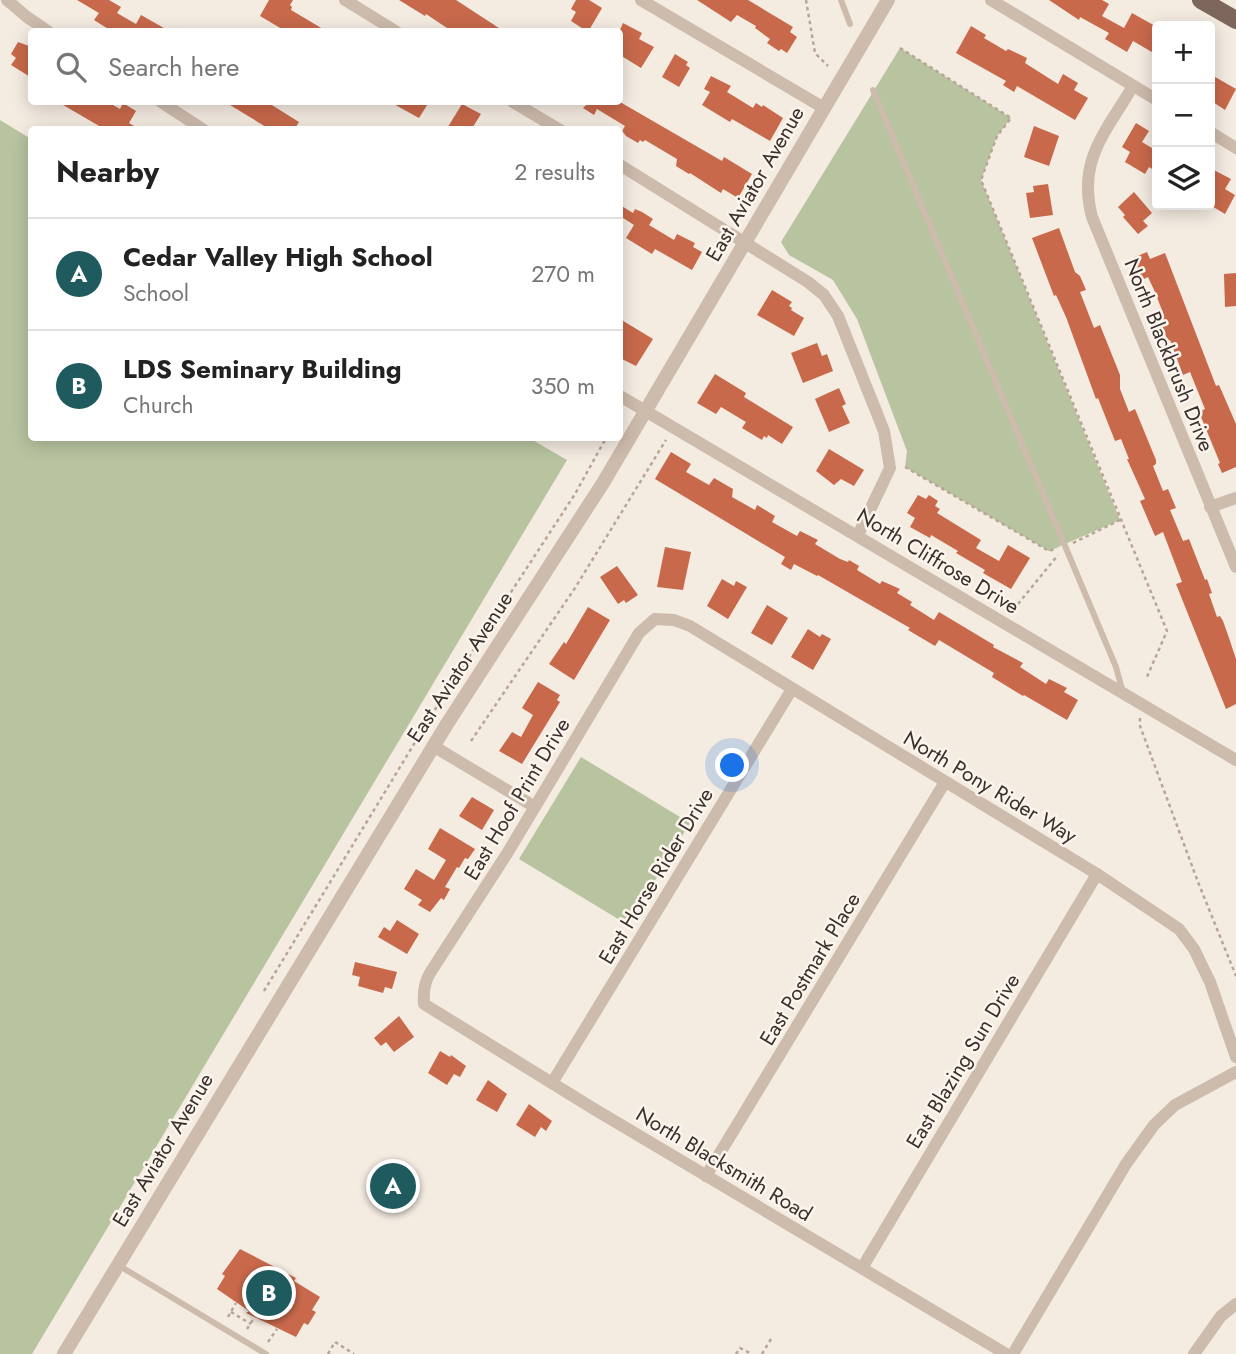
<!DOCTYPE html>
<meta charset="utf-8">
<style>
body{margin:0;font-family:Jost,sans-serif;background:#f6f6f6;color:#222}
.controls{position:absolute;right:21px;top:21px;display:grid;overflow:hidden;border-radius:7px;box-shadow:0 4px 18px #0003}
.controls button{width:63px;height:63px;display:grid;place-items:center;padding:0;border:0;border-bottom:2px solid #e0e0e0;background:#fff;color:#222;font:35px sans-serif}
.you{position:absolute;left:733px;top:766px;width:24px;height:24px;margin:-18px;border:5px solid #fff;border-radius:50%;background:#1a73e8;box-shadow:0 0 0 10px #1a73e833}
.badge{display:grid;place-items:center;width:46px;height:46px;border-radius:50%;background:#1f5a5e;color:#fff;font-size:23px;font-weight:700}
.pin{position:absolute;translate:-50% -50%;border:4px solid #fff;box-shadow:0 2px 7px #0006}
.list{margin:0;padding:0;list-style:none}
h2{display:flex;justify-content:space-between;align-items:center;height:91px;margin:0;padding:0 28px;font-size:30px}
h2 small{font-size:23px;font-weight:400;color:#767676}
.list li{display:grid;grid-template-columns:46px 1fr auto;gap:21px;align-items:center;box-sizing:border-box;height:112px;padding:0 28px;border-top:2px solid #e0e0e0}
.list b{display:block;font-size:26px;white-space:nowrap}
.list p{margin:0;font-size:23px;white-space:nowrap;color:#767676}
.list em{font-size:23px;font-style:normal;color:#767676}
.icon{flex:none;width:38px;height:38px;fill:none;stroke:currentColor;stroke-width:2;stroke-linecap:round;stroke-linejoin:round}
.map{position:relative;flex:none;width:1236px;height:1354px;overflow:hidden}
.search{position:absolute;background:#fff;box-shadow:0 4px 18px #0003;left:28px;top:28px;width:595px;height:77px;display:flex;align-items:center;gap:18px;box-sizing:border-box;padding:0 24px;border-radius:7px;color:#767676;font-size:26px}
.panel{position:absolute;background:#fff;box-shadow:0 4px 18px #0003;left:28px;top:126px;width:595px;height:315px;border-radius:7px}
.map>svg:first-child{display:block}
</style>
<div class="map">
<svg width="1236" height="1354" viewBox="0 0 1236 1354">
<rect width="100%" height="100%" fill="#f4ebe1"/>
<g fill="#b8c4a0">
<polygon points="900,48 1011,118 997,136 981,180 1120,520 1049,551 905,467 907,451 857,319 833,280 789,255 781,242"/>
<polygon points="0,120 31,139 32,438 529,438 567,460 32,1354 0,1354"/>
<polygon points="581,757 690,823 628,925 519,859"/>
</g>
<g fill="#c8694b">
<polygon points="77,0 109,0 121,7 117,13 136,24 141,15 171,32 113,32 94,20 99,13"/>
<polygon points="269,0 293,0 290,5 292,7 291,10 328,32 287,32 260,16"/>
<polygon points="399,0 456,0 505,32 453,32 426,14 425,16"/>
<polygon points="576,0 589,0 602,8 588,32 571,21 576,12 571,9"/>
<polygon points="697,0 748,0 793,27 790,32 797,37 787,53 781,49 779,51 767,43 770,39 755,28 756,26 737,15 731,22"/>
<polygon points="1049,0 1102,0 1109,4 1102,16 1124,28 1132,13 1157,27 1157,55 1133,41 1127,52 1105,39 1109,33 1080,17 1079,20"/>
<polygon points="623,23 642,33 639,39 654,47 641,68 620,55 620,30"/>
<polygon points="971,26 986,35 984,38 1006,51 1008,49 1027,58 1025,63 1058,84 1063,74 1078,83 1074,90 1088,98 1075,120 1017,86 1014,92 1003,85 1006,81 956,53"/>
<polygon points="18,42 32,47 32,78 11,65 16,58 11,54"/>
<polygon points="675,54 688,62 686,65 690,68 679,87 662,77"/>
<polygon points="1210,74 1236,89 1225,110 1210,100"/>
<polygon points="711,76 731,86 727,92 753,108 756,103 762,107 763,105 783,118 770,141 732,119 730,122 702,105 710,92 704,89"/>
<polygon points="58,102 108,102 120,109 123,103 136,111 129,123 141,130 106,130"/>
<polygon points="225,102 267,102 299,122 294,130 271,130"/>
<polygon points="390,102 429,102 419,118"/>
<polygon points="586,102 620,102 722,161 724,157 752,174 738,198 723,189 721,193 690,173 689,174 676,166 677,159 645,140 643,142 640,140 638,143 626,136 622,131 625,126 597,109 594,115 583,108 588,103"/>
<polygon points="462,104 481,114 471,130 446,130"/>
<polygon points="1136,123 1149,131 1142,142 1157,151 1157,172 1149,167 1145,174 1125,162 1130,152 1122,147"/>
<polygon points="1034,126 1059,136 1049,166 1024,157"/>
<polygon points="1210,168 1231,179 1225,189 1235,195 1225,214 1210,205"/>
<polygon points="1048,184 1053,215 1030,218 1026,193 1034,192 1033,186"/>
<polygon points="1134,192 1152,213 1143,221 1148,226 1138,234 1123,217 1125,215 1118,207"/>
<polygon points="620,205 633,213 635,209 642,212 653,219 649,225 674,240 677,234 695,243 693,247 702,252 692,270 655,249 652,254 626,238 634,225 620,216"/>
<polygon points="1059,228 1075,272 1080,276 1086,290 1080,292 1094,328 1100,325 1120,375 1120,389 1129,412 1135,409 1156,460 1156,464 1153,466 1163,491 1168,489 1176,508 1170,510 1183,541 1189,539 1205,580 1207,579 1212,593 1209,594 1217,617 1220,616 1223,621 1228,635 1236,659 1236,704 1226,709 1176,584 1182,582 1163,532 1155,536 1140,501 1145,499 1127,459 1129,459 1121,439 1115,441 1098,398 1096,399 1066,317 1056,295 1054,296 1032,238"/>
<polygon points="1147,252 1150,259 1165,253 1216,386 1219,385 1236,424 1236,467 1222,473 1218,464 1220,463 1199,412 1205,409 1190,372 1183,375 1170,340 1168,341 1159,320 1163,318 1161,314 1163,313 1155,292 1148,277 1142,280 1136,264 1138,264 1135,257"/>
<polygon points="1236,273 1236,306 1225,307 1224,274"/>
<polygon points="772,290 792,302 789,306 792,308 791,310 804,318 794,336 757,315"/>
<polygon points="620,319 653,339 636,366 620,358"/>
<polygon points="817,343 822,356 827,354 833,371 803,383 791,353"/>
<polygon points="715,374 746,393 744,397 793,427 782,444 768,435 767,438 764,436 762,440 742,428 746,422 721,407 716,414 697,403"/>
<polygon points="839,388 846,404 842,406 850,423 829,432 815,399"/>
<polygon points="829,449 864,470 854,486 841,479 834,485 816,471"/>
<polygon points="671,452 691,464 686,472 709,485 714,478 733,489 732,497 755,510 757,505 775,516 772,522 797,536 800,531 818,540 815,544 840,559 848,562 849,560 859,566 857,570 880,584 882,581 900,589 897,593 912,602 910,605 934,620 939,612 994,645 993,647 1023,663 1020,667 1046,684 1049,679 1067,688 1064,692 1078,700 1067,720 1024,695 1023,696 992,677 994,673 939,640 935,646 908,630 910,628 818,575 817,576 794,564 791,570 781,564 785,557 655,479"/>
<polygon points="918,495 926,499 929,495 938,501 935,506 940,509 937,513 981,540 976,548 999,561 1008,545 1030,558 1011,589 983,573 985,570 956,553 958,551 931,535 930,538 910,527 915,518 907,513"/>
<polygon points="665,547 691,552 683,590 657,587"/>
<polygon points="617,566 638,595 626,603 624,600 618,604 600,577"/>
<polygon points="722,579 734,586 736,581 747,587 728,619 707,606"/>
<polygon points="767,605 788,618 772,645 751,633"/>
<polygon points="588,607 610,620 574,680 549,664 564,642 566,644"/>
<polygon points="808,629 820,637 822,634 831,639 813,670 791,657"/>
<polygon points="538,682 560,695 557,700 560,702 522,764 499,751 512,732 521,737 533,715 522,708"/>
<polygon points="472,797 494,810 482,830 459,816"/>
<polygon points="440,828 475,849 468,859 465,858 459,868 457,867 445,887 450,889 444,900 441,898 430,912 418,905 422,900 404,889 416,869 434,880 446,860 428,849"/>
<polygon points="397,920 419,934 407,954 378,937 384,927 390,931"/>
<polygon points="355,962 397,972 392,989 385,987 383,993 358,986 360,977 352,975"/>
<polygon points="399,1016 414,1037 394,1052 386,1042 381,1046 374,1038"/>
<polygon points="440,1051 450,1057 451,1055 466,1066 460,1077 454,1074 447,1085 428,1073"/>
<polygon points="488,1080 507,1094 497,1112 476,1100"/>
<polygon points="529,1104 552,1121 546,1131 541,1127 535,1137 516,1125"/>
<polygon points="240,1249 296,1278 294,1281 320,1297 312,1310 316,1312 308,1325 304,1323 296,1337 246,1313 249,1311 217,1289 225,1276 222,1274"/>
</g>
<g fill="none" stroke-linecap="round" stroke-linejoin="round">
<g stroke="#b9a596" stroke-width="2.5" stroke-dasharray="3.5 3.5" stroke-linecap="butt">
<polyline points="806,0 815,53 828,66"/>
<polyline points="900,48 1011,118 997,136 981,180 1167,631 1146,679"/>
<polyline points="905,467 1049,551 1057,548"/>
<polyline points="1073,543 1120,520"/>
<polyline points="1018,604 1058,555"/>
<polyline points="1140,718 1140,726 1198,882 1236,976"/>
<polyline points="471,741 575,588 666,440"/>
<polyline points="264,991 442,698 575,494 606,438"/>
<polyline points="231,1312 251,1324"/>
<polyline points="228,1317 236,1303"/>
<polyline points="247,1329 254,1318"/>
<polyline points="268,1342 277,1329"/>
<polyline points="328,1354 335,1342 354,1354"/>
<polyline points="736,1354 740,1348 752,1354"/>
<polyline points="762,1354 771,1339"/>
</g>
<g stroke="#cdbbac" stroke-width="6">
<polyline points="841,0 850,24"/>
<polyline points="873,90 1116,667 1123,693"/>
<polyline points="118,1265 266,1354"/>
</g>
<g stroke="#cdbbac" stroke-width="12">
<polyline points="7,0 27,17 49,32"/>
<polyline points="345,0 397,32"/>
<polyline points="641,0 824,108"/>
<polyline points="991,0 1157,100"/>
<path d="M1133,86C1106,132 1077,160 1092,217L1236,567"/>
<polyline points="161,102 204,130"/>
<polyline points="513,102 560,130"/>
<polyline points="1210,132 1236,148"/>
<polyline points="620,165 808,282 824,295 838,316 884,431 890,468 858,535"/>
<polyline points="620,396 1236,760"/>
<polyline points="1210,507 1236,498"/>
<polyline points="433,746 535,807"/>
<polyline points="552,1083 792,689"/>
<polyline points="706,1176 945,782"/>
<polyline points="862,1268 1097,874"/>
<path d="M1006,1354L594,1109L424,1004C423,992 424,983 430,973L508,852L639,633L655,619L674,620L690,626L1097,874L1179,929L1194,949L1210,982L1236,1057"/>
<polyline points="1013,1354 1126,1164 1154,1125 1175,1105 1236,1072"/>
<polyline points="1194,1354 1221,1316 1236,1304"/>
</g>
<polyline stroke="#cdbbac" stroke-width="14" points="64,1354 447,724 603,483 888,0"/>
<polyline stroke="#7d675c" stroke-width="18" points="1201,0 1236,20"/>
</g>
<g text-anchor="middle" stroke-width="5" stroke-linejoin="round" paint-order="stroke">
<g font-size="21" fill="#3b302b" stroke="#fbf5ee">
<text transform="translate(755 184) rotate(-60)" y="7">East Aviator Avenue</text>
<text transform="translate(1169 355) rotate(68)" y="7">North Blackbrush Drive</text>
<text transform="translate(938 561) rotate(31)" y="7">North Cliffrose Drive</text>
<text transform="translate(460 667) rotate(-57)" y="7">East Aviator Avenue</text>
<text transform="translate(990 787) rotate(31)" y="7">North Pony Rider Way</text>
<text transform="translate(517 799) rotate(-59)" y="7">East Hoof Print Drive</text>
<text transform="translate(656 876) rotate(-59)" y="7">East Horse Rider Drive</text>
<text transform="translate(810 969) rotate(-59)" y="7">East Postmark Place</text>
<text transform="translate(963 1061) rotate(-59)" y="7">East Blazing Sun Drive</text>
<text transform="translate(163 1150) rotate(-59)" y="7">East Aviator Avenue</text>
<text transform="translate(724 1164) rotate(31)" y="7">North Blacksmith Road</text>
</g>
</g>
</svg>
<div class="controls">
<button>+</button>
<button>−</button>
<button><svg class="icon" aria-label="layers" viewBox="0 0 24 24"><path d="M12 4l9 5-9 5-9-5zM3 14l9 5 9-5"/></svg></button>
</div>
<div class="you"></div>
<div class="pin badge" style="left:393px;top:1186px">A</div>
<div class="pin badge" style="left:269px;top:1293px">B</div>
<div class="search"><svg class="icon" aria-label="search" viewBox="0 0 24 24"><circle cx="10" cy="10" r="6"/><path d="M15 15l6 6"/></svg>Search here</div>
<section class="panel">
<h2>Nearby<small>2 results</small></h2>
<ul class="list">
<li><span class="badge">A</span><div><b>Cedar Valley High School</b><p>School</p></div><em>270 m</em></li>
<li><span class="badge">B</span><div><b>LDS Seminary Building</b><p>Church</p></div><em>350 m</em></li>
</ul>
</section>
</div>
